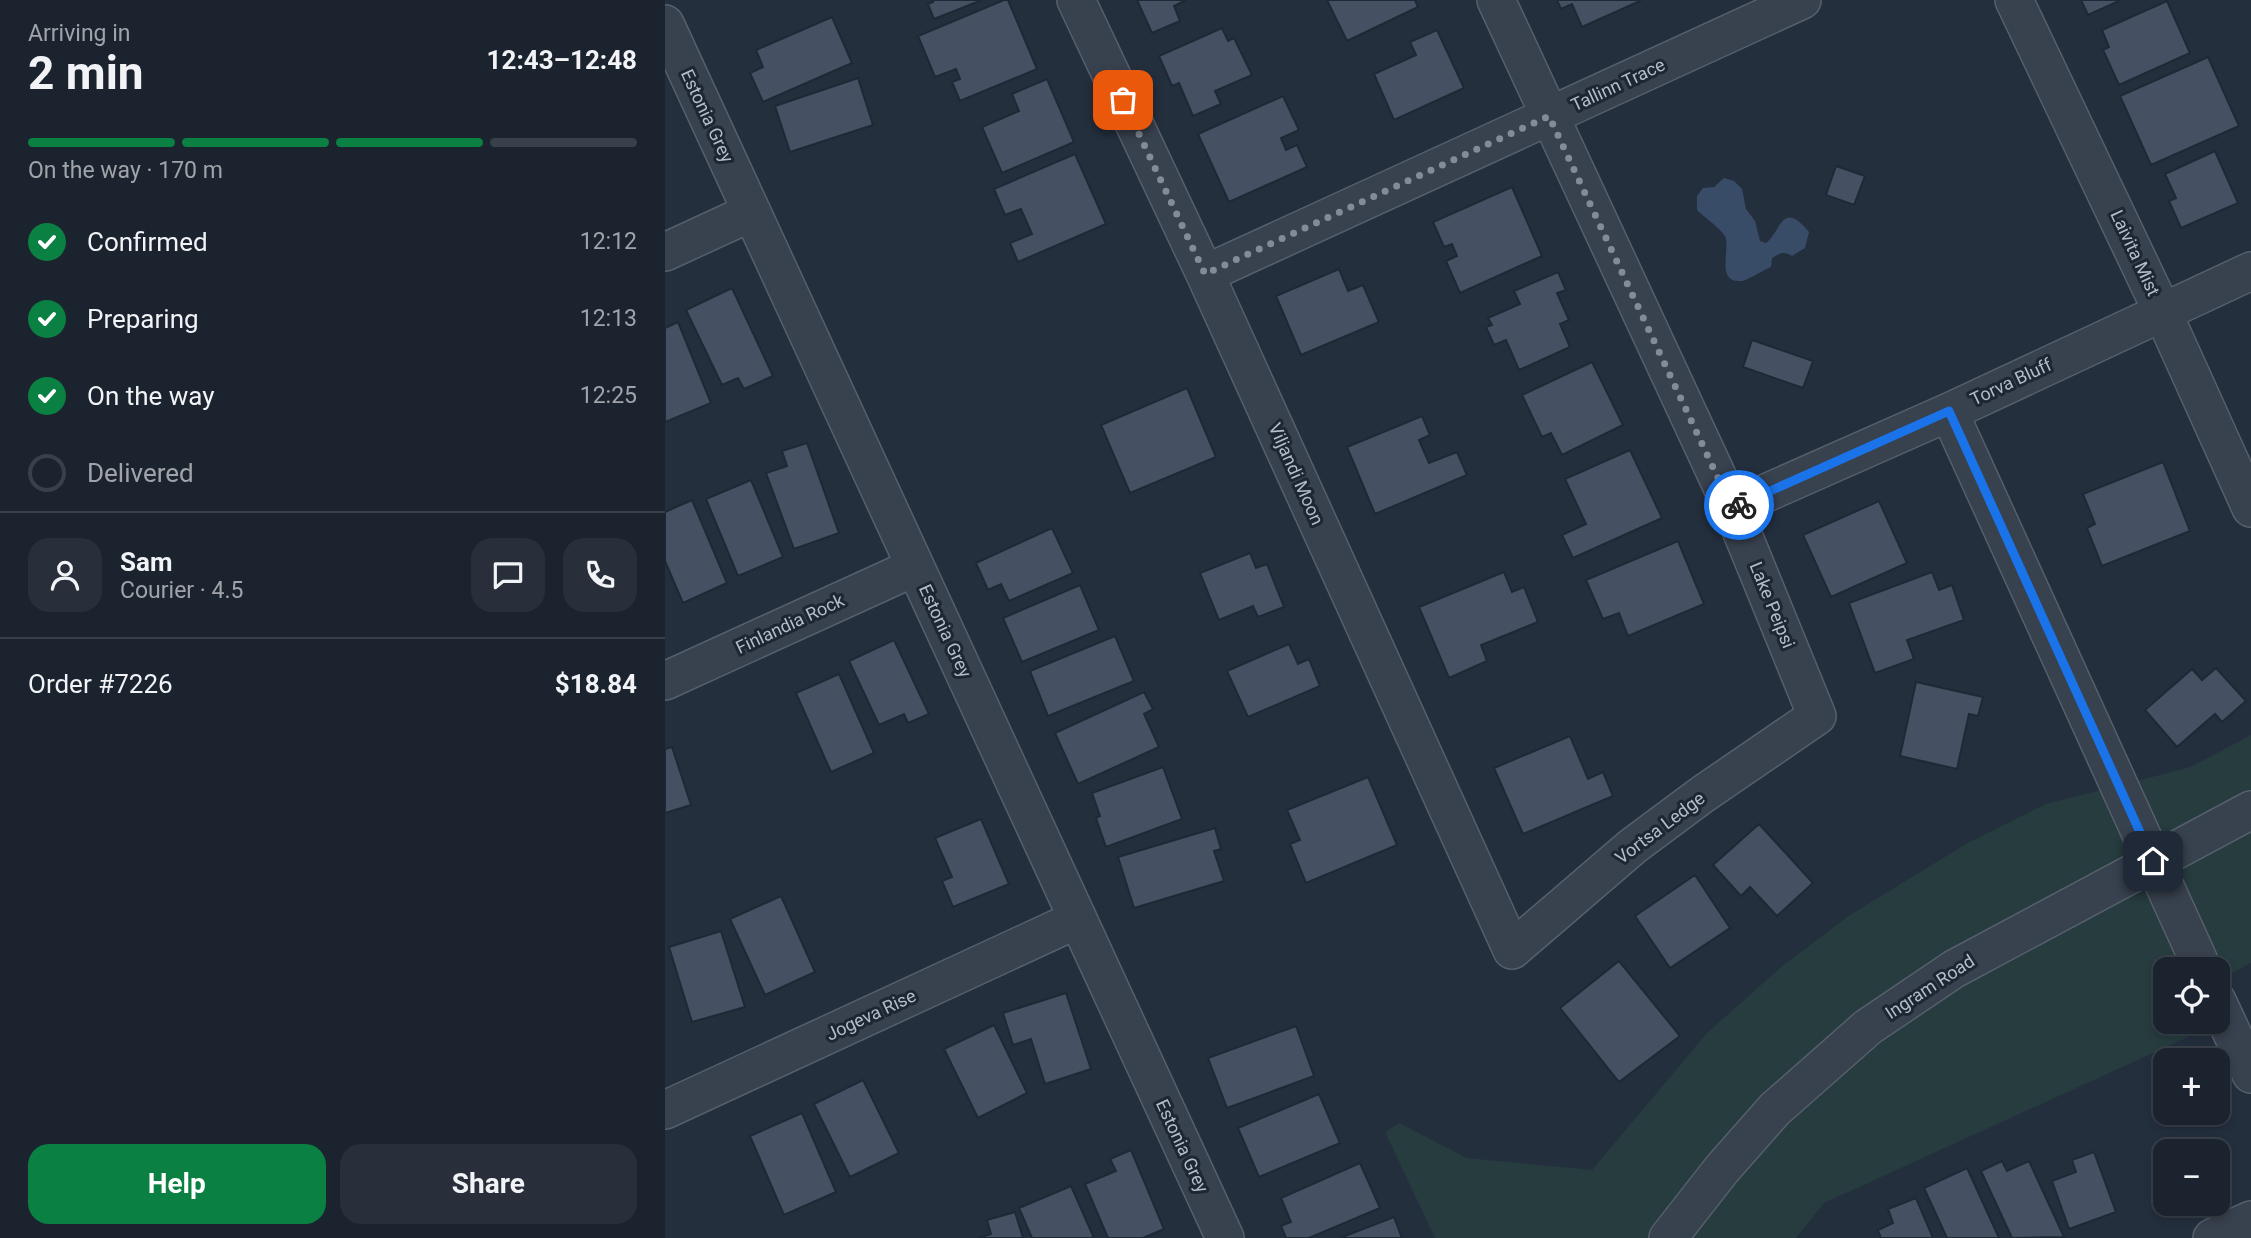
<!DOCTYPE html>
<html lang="en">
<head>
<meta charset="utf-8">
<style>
  :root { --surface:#1b232e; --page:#282f3a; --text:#f1f3f6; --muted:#a0a4aa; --line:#39404a; --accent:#0b8043 }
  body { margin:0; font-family:Roboto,sans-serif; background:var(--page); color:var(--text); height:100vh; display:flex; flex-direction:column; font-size:26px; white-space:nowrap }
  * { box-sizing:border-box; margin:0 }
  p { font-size:23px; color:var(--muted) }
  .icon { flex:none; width:38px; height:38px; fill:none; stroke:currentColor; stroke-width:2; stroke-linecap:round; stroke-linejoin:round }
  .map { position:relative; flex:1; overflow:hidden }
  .side { display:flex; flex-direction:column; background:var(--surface); width:665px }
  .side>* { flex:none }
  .buttons { position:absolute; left:1488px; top:957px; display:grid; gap:14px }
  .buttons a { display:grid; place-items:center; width:77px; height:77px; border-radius:14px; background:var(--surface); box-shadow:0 4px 10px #0003,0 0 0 2px var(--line); font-size:35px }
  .pin { position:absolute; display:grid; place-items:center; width:60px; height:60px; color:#fff; margin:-30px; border-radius:14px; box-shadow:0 4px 10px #0006 }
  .courier { position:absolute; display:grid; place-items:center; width:70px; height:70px; margin:-35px; border:5px solid #1a73e8; border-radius:50%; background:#fff; color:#222; box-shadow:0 2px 9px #0007 }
  .headline em { font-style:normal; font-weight:700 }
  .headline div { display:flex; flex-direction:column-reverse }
  .headline { display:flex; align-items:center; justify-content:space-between; height:119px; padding:0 28px }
  h1 { font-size:46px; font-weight:700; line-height:52px }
  .bar { display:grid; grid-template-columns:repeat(4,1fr); gap:10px 7px; align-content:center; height:84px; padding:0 28px }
  .bar i { height:9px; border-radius:5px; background:var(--line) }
  .bar .current { background:var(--accent) }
  .bar p { grid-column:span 4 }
  .line { display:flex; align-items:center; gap:18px; padding:0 28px; border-top:2px solid var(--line) }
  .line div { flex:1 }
  .round { display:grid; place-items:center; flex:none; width:74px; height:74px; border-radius:21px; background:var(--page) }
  ol { padding:0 28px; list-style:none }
  li { display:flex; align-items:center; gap:21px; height:77px }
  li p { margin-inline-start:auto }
  li .icon { padding:7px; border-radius:50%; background:var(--accent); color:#fff; stroke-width:4 }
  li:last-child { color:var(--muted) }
  li i { width:38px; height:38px; border:4px solid var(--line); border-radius:50% }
  .action { display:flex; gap:14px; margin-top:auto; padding:14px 28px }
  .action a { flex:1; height:80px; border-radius:21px; background:var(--accent); color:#fff; font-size:28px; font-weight:700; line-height:80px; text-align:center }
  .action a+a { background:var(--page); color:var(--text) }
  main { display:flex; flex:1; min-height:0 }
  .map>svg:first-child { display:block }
  .green { fill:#263c3f }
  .water { fill:#394c67 }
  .building { fill:#455162; stroke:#1f2835; stroke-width:2 }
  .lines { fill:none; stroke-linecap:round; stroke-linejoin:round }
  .minor-casing { stroke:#565f6c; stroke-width:40 }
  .minor { stroke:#38414e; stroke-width:37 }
  .done { stroke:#828b98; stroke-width:7; stroke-dasharray:0 12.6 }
  .route { stroke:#1a73e8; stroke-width:9 }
  .labels { text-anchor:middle; stroke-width:6; stroke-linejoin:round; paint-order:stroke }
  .street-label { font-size:18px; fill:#b4bcc9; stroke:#1d2633 }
</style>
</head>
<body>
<main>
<section class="side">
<div class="headline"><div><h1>2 min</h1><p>Arriving in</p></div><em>12:43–12:48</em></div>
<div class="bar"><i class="current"></i><i class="current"></i><i class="current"></i><i></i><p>On the way · 170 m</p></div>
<ol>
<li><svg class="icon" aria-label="check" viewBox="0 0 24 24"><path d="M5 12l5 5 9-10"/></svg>Confirmed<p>12:12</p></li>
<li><svg class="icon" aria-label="check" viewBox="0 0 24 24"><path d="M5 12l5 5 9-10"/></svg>Preparing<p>12:13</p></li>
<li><svg class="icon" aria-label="check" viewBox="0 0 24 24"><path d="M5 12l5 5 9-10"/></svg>On the way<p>12:25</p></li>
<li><i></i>Delivered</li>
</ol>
<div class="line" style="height:126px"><a class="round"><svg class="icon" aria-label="person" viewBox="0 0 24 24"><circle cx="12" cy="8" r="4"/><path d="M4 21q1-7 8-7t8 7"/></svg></a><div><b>Sam</b><p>Courier · 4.5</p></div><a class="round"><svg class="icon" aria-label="chat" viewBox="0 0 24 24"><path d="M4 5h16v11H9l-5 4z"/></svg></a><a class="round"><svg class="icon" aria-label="phone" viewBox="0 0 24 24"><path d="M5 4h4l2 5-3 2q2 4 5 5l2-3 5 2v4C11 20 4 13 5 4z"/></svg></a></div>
<div class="line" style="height:91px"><div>Order #7226</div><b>$18.84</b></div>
<div class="action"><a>Help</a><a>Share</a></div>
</section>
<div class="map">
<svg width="1586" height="1238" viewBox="0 0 1586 1238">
  <rect width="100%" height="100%" fill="#242f3e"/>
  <!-- green -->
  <path class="green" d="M1586,735V963L1552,981V970H1500V1022H1517L1523,1037L1159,1203L1131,1238H770L720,1132L734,1123L802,1158L927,1170L1042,1033L1116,967L1185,915L1301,844L1381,804L1526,767Z"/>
  <!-- water -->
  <path class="water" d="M1059,178L1069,181L1077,189L1081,209L1090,221L1095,241L1101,243C1116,233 1116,198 1144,232L1140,248L1127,256C1119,251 1115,253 1107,258L1106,267C1098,270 1082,281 1076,281C1050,283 1066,249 1060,236C1054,227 1039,217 1032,210V196L1038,188L1049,187Z"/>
  <!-- building -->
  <path class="building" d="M267,0H317L269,19L263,4L268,2Z
    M339,0H343L372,69L295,101L287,82L295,79L291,69L270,77L253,36Z
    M472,0H521L509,6L515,21L487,33Z
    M662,0H750L753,7L682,41Z
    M892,0H975V1L917,27L907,4L896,9Z
    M1416,0H1456L1423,15Z
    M1502,1L1525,53L1454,85L1438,50L1444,47L1437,30Z
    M167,17L187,63L98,102L85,73L98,67L91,50Z
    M557,28L563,41L569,38L587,75L550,91L556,104L528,116L514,83L507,86L494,56Z
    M772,30L799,88L729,120L709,74L751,55L745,42Z
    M1543,57L1574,126L1486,165L1455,96Z
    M193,78L208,125L125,152L110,106Z
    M382,79L409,142L337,173L317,127L354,111L347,94Z
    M618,96L634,130L616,138L621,150L632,145L642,167L564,202L533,134Z
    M1550,151L1573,203L1516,228L1504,201L1511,198L1500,174Z
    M410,154L441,224L353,262L345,243L367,234L356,209L340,215L329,189Z
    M1171,166L1200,176L1189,205L1161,195Z
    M847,187L877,256L795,293L781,261L792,256L787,244L779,247L768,222Z
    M674,269L683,291L698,285L714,322L636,355L611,296Z
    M893,272L901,290L892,293L904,320L895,324L905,347L854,370L841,340L829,345L821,327L827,325L823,318L855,304L849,291Z
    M67,288L108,376L79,389L73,378L57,385L21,310Z
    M13,322L46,403L0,422V328Z
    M1087,340L1148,361L1138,388L1078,367Z
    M927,362L958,425L897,455L886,433L877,437L857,395Z
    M522,388L551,457L465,493L436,425Z
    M757,416L765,435L754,440L764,463L792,452L802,475L710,514L682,447Z
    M142,443L174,533L129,549L101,473L122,466L117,451Z
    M965,450L997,518L908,558L897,535L921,524L900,479Z
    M1498,462L1525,531L1437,566L1422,528L1430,524L1418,494Z
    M86,480L118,557L73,576L41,499Z
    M27,500L62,583L18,603L0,561V512Z
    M1214,501L1242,563L1166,597L1138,535Z
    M387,528L408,573L344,601L336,584L323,590L311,563Z
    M1013,541L1039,604L963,636L954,613L938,619L921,580Z
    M585,553L591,568L602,564L619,607L593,617L588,606L554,620L535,573Z
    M839,572L847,592L859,587L873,622L816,645L822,661L784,678L754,607Z
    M1267,572L1274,590L1287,585L1299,620L1242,640L1249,659L1210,673L1184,603Z
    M415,585L434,630L357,662L338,618Z
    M450,636L469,681L383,716L365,671Z
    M229,640L264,714L243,723L239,714L214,725L184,661Z
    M624,644L633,664L644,659L655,686L583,717L562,671Z
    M1551,668L1581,701L1557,722L1550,714L1512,747L1480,710L1527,669L1537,680Z
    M174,674L209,753L166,772L131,693Z
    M1251,682L1318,697L1313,716L1304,714L1292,769L1235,756Z
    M479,692L488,709L479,714L494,747L413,784L390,733Z
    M905,736L923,779L938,772L948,796L858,834L829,768Z
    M7,747L26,805L0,813V749Z
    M498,767L517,819L441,847L431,818L435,816L427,793Z
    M703,777L732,845L641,883L625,844L635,840L622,810Z
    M316,819L344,884L288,907L277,881L287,877L270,838Z
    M1094,824L1148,883L1112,916L1085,887L1076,896L1048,865Z
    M550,828L556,849L549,851L559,881L469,908L453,857Z
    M1030,875L1065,928L1005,968L970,916Z
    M116,896L150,972L100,995L65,919Z
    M56,931L80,1007L27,1022L4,947Z
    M954,961L1015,1036L954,1082L895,1008Z
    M401,993L426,1069L380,1084L366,1039L348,1045L338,1013Z
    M329,1025L362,1093L313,1118L279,1049Z
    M631,1026L649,1076L562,1108L543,1058Z
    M198,1080L234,1153L185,1177L149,1104Z
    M654,1094L675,1143L594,1177L573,1128Z
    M137,1113L171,1192L119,1215L85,1136Z
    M466,1150L499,1229L478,1238H443L420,1184L451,1171L445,1159Z
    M1429,1152L1451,1212L1404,1229L1387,1181L1411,1172L1407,1160Z
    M1337,1161L1342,1171L1364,1161L1399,1237L1347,1238L1316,1171Z
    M695,1163L715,1208L644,1238H621L616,1226L626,1222L616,1198Z
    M1302,1168L1334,1238H1282L1259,1188Z
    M406,1186L429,1238H367L354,1208Z
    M1251,1198L1268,1238H1216L1213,1230L1228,1223L1223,1209Z
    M350,1212L358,1238H313L326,1234L322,1220Z
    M729,1217L737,1238H675Z"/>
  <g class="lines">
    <!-- minor casing -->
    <g class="minor-casing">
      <path id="minor" d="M411,0L540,274L847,950L968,846L1038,794L1152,716L1067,508L831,0
        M1349,0L1497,311L1586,508
        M0,24L560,1238
        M0,252L87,212
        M540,274L1137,0
        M1284,412L1538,970
        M1067,508L1284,412L1586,271
        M0,681L250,567
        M1552,1001L1586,1074
        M0,1110L413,919
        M1003,1238L1057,1169L1110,1109L1203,1027L1289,969L1586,810
        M1547,1238L1586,1220"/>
    </g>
    <!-- minor -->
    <use href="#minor" class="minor"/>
  </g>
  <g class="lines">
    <!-- done -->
    <path class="done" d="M458,100L540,274L884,116L1067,508L1074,505"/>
    <!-- route -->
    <path class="route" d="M1074,505L1284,411L1488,861"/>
  </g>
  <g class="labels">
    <!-- street labels -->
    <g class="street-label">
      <text transform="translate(953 85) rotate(-25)" y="6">Tallinn Trace</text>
      <text transform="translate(42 116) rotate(65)" y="6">Estonia Grey</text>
      <text transform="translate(1470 253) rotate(65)" y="6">Laivita Mist</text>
      <text transform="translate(1346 382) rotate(-25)" y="6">Torva Bluff</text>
      <text transform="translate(631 474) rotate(66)" y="6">Viljandi Moon</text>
      <text transform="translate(1107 605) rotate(68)" y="6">Lake Peipsi</text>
      <text transform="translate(125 624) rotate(-25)" y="6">Finlandia Rock</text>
      <text transform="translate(280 631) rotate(65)" y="6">Estonia Grey</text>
      <text transform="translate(995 828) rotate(-37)" y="6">Vortsa Ledge</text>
      <text transform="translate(1265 987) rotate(-33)" y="6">Ingram Road</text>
      <text transform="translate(206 1015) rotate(-25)" y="6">Jogeva Rise</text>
      <text transform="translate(517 1146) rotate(65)" y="6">Estonia Grey</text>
    </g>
  </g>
</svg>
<div class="buttons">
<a><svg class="icon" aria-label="locate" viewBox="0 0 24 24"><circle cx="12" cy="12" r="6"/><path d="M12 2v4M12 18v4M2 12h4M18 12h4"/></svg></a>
<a>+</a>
<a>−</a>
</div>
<div class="pin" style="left:458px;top:100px;background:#ea580c"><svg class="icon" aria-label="bag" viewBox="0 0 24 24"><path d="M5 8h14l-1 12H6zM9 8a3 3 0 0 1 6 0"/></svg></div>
<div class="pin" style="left:1488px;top:861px;background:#1f2937"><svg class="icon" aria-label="home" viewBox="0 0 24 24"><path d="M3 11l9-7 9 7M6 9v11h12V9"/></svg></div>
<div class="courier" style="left:1074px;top:505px"><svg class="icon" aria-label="bike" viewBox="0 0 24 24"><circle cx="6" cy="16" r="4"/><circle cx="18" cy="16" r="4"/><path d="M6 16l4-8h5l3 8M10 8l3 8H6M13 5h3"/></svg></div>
</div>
</main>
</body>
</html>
